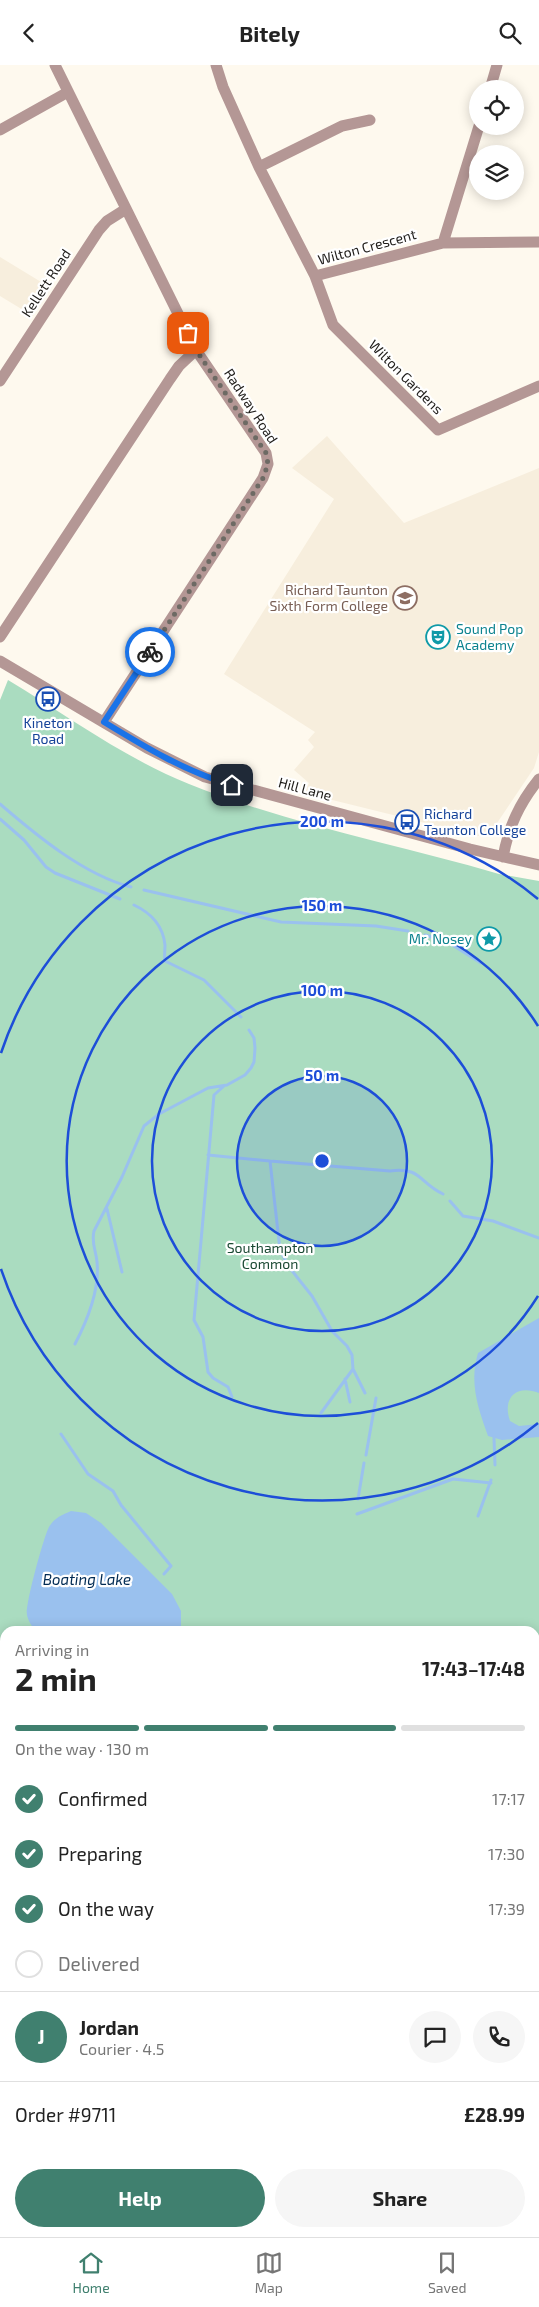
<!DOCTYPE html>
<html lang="en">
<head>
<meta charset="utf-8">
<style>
  :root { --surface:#fff; --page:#f6f6f6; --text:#222; --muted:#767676; --line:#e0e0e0; --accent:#40806f }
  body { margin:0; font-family:"Exo 2",sans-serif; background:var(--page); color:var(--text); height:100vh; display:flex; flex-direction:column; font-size:19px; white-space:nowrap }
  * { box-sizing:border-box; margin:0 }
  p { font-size:16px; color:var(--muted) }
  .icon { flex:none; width:28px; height:28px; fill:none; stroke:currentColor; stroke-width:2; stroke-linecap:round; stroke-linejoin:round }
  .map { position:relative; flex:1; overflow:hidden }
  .sheet { position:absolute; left:0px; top:1561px; width:540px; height:611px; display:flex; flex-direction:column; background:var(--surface); border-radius:15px 15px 0 0; box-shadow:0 2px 12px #0003 }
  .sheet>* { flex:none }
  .buttons { position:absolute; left:469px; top:15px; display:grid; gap:10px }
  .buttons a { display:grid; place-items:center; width:55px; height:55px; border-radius:50%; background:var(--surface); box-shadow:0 2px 12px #0003; font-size:25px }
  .pin { position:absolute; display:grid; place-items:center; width:42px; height:42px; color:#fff; margin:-21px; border-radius:10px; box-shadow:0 2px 8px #0006 }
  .courier { position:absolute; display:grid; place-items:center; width:50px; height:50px; margin:-25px; border:4px solid #1a73e8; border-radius:50%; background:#fff; color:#222; box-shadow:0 1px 6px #0007 }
  .head em { font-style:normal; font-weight:700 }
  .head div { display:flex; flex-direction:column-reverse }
  .head { display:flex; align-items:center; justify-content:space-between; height:85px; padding:0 15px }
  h1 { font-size:32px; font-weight:700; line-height:38px }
  .bar { display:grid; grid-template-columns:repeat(4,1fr); gap:8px 5px; align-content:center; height:60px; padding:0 15px }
  .bar i { height:6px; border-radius:4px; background:var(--line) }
  .bar .current { background:var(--accent) }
  .bar p { grid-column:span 4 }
  .line { display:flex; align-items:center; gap:12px; padding:0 15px; border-top:1px solid var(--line) }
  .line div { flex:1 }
  .round { display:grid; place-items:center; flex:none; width:52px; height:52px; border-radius:26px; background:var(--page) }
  ol { padding:0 15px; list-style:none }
  li { display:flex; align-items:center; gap:15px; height:55px }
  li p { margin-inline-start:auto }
  li .icon { padding:5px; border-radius:50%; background:var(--accent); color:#fff; stroke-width:4 }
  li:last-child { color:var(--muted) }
  li i { width:28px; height:28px; border:2px solid var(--line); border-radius:50% }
  .action { display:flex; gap:10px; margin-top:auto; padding:10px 15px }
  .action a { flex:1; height:58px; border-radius:30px; background:var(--accent); color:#fff; font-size:20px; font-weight:700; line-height:58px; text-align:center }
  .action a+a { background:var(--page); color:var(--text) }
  header { display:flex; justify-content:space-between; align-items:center; height:65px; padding:0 15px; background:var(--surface); font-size:22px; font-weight:700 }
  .tab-bar { display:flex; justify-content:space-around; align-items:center; height:70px; border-top:1px solid var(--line); background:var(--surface); font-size:14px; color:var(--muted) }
  .tab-bar a { display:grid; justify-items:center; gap:2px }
  .tab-bar .current { color:var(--accent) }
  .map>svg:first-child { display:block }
  .built { fill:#f7eedd }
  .green { fill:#aadcc0 }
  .water { fill:#9ac1ee }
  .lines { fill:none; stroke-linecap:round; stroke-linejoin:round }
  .stream { stroke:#9ac1ee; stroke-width:3 }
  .minor { stroke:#b49795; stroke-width:11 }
  .major { stroke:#764745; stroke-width:12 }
  .done { stroke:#6d6a64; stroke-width:5; stroke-dasharray:0 9 }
  .route { stroke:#1a73e8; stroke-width:6 }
  .ring { fill:none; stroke:#1d4ed8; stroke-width:2.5 }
  .labels { text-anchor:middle; stroke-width:4.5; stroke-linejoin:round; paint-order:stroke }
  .street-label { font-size:14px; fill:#1f1d1a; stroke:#fff }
  .education-label { font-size:14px; fill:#785e54; stroke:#fff; text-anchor:end }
  .culture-label { font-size:14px; fill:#0d838f; stroke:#fff; text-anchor:start }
  .transit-label { font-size:14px; fill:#164399; stroke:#fff }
  .park-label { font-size:14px; fill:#1a4933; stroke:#fff }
  .water-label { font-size:15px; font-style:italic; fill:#012b54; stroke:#fff }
  .centre { fill:#1d4ed8; stroke:#fff; stroke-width:2.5 }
  .ring-label { font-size:15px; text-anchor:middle; font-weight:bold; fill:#1d4ed8; stroke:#fff; stroke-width:4.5; stroke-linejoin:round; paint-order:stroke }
</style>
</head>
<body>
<header><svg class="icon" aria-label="back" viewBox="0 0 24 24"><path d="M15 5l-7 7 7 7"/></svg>Bitely<svg class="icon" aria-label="search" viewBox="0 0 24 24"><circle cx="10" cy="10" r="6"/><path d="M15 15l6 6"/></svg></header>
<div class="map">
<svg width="539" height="2172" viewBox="0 0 539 2172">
  <rect width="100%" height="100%" fill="#fef9ee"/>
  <!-- built -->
  <path class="built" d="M0,192L51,223L33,251L0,231Z
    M327,371L404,458L539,403V687L534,703L489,770L478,771L304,728L309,718L294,705L314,682L308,675L315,667L224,609L334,434L292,403Z
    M0,2144L5,2150V2168H20L23,2172H0Z"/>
  <!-- green -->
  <path class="green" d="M8,615C66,650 126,694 189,719C288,759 396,779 499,809L539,816V2172H48L45,2168H535V1566H5V2112L0,2104V635Z"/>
  <!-- water -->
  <path class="water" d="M539,1253V1328C516,1319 502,1333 510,1356L519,1361L539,1359V1372L502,1375L488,1371C478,1343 469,1318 478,1288Z
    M71,1446L86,1448L101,1458L172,1529L181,1546V1566H37C32,1563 28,1555 27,1550C25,1540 44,1471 49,1462C54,1453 62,1450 71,1446Z"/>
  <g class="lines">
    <!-- stream -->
    <path class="stream" d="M0,739C36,770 84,810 131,822
      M0,754L24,775L46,802L55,808L120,834
      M144,825L281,857L376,861L408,866
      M134,840C151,848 163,860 165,880C165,885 164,890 165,896L204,915L241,952
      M425,870L446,876L481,898
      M224,1021L214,1030L194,1255L203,1272L208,1307L213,1313L228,1322L232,1332
      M208,1090L270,1096L280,1185L289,1202L312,1231L332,1266L347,1281L352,1290L353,1304L321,1348
      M270,1096L390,1106C422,1102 418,1117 443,1129
      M450,1136L463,1151L493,1156L539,1173
      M107,1144L122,1207
      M75,1279C88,1254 100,1225 97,1197C96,1185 91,1178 94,1166L122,1112L144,1061L159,1049L208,1023L227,1020L245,1010L251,1003L254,997L255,983L254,973L249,965
      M353,1304L365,1328
      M345,1314L350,1337
      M61,1369L88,1409L113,1426L121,1440L171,1501L164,1509
      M494,1373L495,1400
      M366,1390L376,1333
      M358,1434L364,1398
      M357,1449L453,1414L491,1418
      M478,1451L491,1415
      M179,2168L183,2172
      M420,2172L424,2168"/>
    <!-- minor -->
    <path class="minor" d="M55,0L196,285L266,388L268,399L263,413L104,657
      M216,0L223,22L259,102L315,211L333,260L438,365L539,321
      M490,24L497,0
      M0,65L68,27
      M259,102L342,61L370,55
      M443,178L479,61
      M315,211L443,178L539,177
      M0,316L99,165L107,156L126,144
      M0,572L170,314L179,301L196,285
      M0,596L147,683L205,712L470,784L539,800
      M503,792C509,761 519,739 539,714
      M0,1989L5,1979
      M0,2127L5,2134
      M29,2168L33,2172"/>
    <!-- major -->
    <path class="major" d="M0,1905L5,1907
      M503,2168L511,2172"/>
  </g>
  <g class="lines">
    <!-- done -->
    <path class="done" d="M150,587L263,413L268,399L266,388L196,285L188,268"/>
    <!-- route -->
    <path class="route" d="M150,587L104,657C145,682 186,707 232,720"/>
  </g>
  <!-- distance rings -->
  <circle cx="322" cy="1096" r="85" fill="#1d4ed8" fill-opacity=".12"/>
  <g class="ring">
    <circle cx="322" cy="1096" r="85"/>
    <circle cx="322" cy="1096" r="170"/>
    <path d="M538 1231A255 255 0 1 1 538 961"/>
    <path d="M538 1358A339 339 0 0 1 1 1204M1 988A339 339 0 0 1 538 834"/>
  </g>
  <!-- icons -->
  <defs>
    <g id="university-ring" transform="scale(1.25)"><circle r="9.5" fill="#fff" stroke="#8d6e63" stroke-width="1.5"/><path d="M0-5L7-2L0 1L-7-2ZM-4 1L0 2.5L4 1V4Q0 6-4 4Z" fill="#8d6e63"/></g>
    <g id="theatre-ring" transform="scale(1.25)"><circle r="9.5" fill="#fff" stroke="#0f9aa8" stroke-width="1.5"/><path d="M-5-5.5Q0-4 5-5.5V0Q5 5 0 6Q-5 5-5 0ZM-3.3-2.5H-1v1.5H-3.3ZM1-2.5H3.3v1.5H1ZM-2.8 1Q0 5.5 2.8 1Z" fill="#0f9aa8"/></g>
    <g id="bus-ring" transform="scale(1.25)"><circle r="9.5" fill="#fff" stroke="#1a4fb4" stroke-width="1.5"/><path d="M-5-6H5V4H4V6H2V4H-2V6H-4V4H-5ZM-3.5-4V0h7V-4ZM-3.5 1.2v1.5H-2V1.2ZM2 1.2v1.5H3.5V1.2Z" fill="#1a4fb4"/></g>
    <g id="sight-ring" transform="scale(1.25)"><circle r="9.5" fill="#fff" stroke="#0f9aa8" stroke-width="1.5"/><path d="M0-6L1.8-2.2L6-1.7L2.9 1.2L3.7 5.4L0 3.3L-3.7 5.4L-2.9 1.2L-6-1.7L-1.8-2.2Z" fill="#0f9aa8"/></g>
  </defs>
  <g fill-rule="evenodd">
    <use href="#university-ring" x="405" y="533"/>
    <use href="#theatre-ring" x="438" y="572"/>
    <use href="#bus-ring" x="48" y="634"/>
    <use href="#bus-ring" x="407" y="757"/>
    <use href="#sight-ring" x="489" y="874"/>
  </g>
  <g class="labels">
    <!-- street labels -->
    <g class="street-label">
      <text transform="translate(367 182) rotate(-15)" y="5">Wilton Crescent</text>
      <text transform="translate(46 218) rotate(-57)" y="5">Kellett Road</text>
      <text transform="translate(406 312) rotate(45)" y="5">Wilton Gardens</text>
      <text transform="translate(251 341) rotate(57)" y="5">Radway Road</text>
      <text transform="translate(305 724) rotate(15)" y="5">Hill Lane</text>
    </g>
    <!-- education labels -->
    <g class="education-label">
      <text x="388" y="530">Richard Taunton<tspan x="388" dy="16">Sixth Form College</tspan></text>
    </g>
    <!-- culture labels -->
    <g class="culture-label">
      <text x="456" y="569">Sound Pop<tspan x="456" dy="16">Academy</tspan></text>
      <text x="472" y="879" text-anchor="end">Mr. Nosey</text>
    </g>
    <!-- transit labels -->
    <g class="transit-label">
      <text x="48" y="663">Kineton<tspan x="48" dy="16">Road</tspan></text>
      <text x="424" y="754" text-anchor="start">Richard<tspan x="424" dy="16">Taunton College</tspan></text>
    </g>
    <!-- park labels -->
    <g class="park-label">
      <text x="270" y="1188">Southampton<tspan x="270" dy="16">Common</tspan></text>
    </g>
    <!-- water labels -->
    <g class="water-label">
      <text x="87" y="1520">Boating Lake</text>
    </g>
  </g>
  <circle cx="322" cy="1096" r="8" class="centre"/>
  <g class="ring-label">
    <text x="322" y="762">200 m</text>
    <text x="322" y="846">150 m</text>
    <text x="322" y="931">100 m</text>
    <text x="322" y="1016">50 m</text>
  </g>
</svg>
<div class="buttons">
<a><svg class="icon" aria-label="locate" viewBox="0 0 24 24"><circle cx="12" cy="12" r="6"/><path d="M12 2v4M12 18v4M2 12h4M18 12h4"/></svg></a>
<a><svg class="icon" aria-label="layers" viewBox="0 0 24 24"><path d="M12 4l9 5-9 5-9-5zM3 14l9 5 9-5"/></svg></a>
</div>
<div class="pin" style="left:188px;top:268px;background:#ea580c"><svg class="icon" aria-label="bag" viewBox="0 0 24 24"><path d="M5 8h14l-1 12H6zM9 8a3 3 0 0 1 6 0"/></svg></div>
<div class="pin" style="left:232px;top:720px;background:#1f2937"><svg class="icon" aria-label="home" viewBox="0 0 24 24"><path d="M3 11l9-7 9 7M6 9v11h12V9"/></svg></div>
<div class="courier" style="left:150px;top:587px"><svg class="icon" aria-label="bike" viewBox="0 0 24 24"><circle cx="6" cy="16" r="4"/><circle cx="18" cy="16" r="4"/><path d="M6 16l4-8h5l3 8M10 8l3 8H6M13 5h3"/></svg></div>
<section class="sheet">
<div class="head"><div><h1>2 min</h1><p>Arriving in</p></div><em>17:43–17:48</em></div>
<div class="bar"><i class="current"></i><i class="current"></i><i class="current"></i><i></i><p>On the way · 130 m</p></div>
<ol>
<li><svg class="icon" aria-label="check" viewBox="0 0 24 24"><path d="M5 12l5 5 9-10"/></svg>Confirmed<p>17:17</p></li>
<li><svg class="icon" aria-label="check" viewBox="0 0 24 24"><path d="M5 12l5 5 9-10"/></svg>Preparing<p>17:30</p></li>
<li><svg class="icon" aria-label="check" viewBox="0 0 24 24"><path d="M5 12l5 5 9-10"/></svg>On the way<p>17:39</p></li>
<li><i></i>Delivered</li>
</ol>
<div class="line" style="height:90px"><b class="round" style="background:var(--accent);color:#fff">J</b><div><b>Jordan</b><p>Courier · 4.5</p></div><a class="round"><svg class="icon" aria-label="chat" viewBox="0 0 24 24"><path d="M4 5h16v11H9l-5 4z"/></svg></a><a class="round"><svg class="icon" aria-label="phone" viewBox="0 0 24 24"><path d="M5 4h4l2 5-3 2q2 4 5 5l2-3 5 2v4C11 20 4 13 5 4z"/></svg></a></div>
<div class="line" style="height:65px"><div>Order #9711</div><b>£28.99</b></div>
<div class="action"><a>Help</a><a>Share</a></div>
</section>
</div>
<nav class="tab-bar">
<a class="current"><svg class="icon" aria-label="home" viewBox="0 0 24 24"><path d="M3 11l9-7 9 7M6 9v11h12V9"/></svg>Home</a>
<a><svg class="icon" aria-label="map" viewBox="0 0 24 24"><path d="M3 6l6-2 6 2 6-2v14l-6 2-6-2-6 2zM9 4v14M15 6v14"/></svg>Map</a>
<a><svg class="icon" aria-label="saved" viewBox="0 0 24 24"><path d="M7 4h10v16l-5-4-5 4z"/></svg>Saved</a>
</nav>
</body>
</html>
